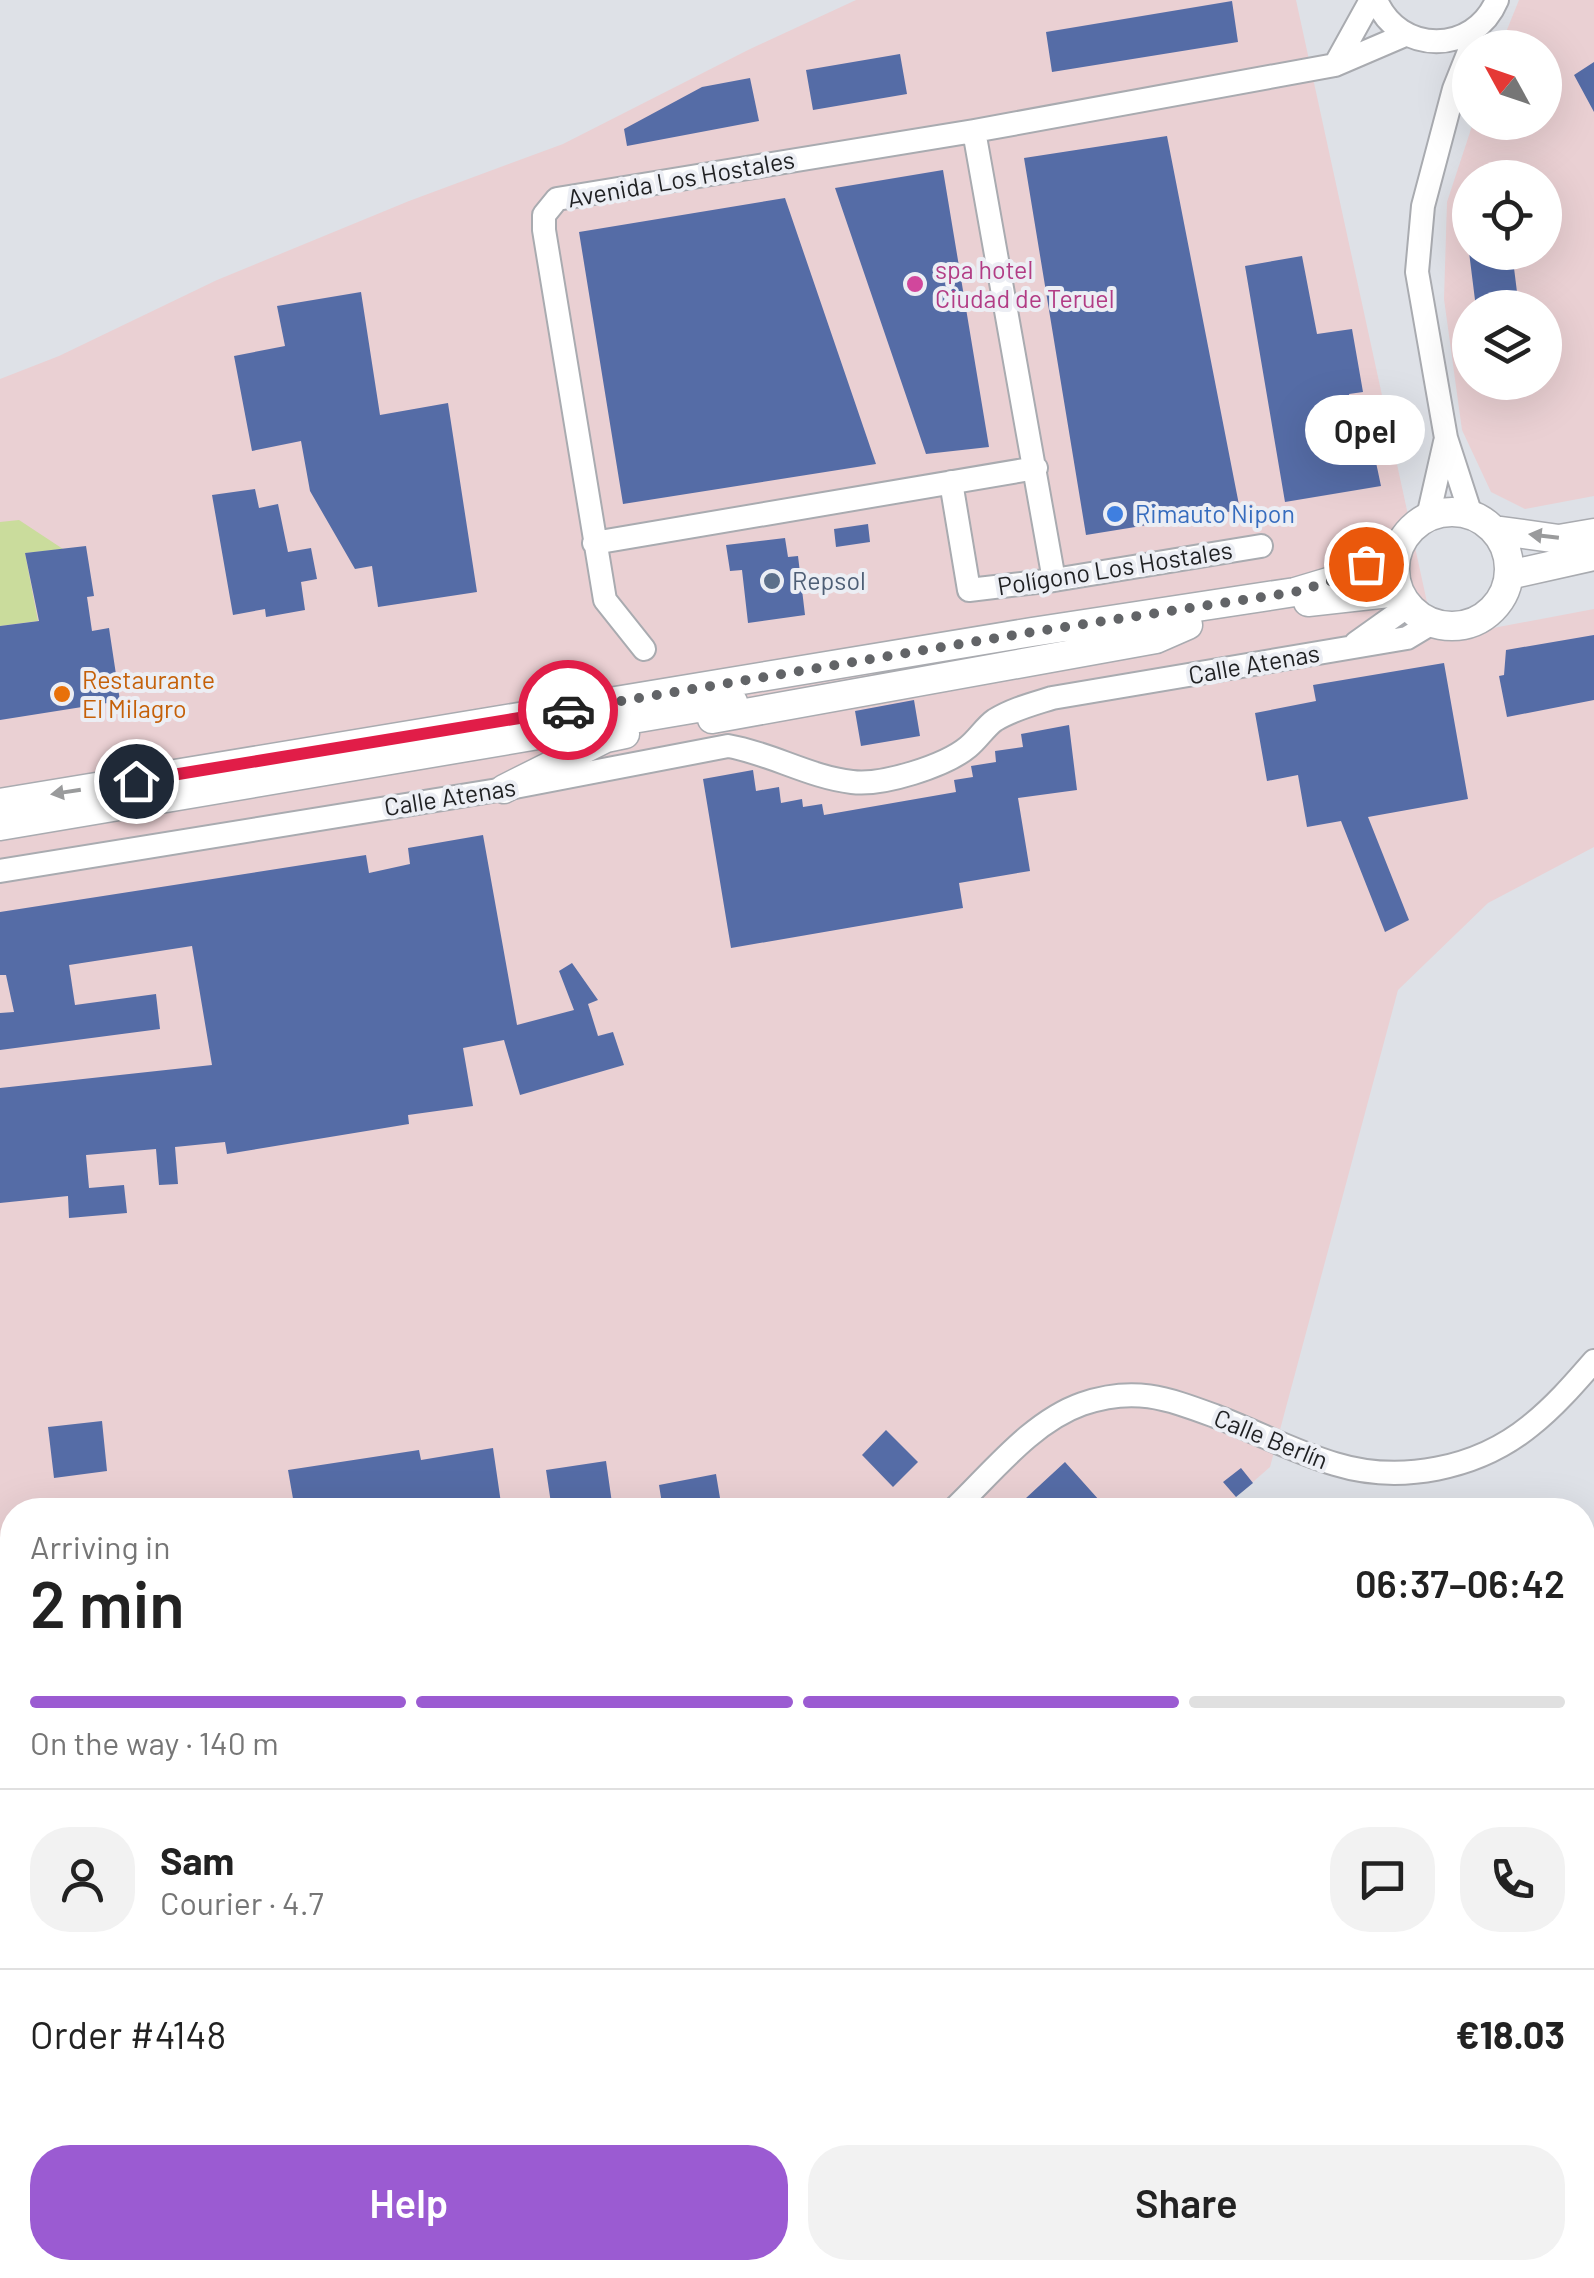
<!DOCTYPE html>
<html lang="en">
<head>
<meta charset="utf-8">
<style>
  :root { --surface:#fff; --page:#f2f2f2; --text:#222; --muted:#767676; --line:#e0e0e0; --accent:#9b5bd2 }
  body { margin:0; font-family:Barlow,sans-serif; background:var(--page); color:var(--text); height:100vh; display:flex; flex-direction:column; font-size:38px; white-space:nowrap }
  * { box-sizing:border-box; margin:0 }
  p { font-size:32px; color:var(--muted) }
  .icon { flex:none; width:55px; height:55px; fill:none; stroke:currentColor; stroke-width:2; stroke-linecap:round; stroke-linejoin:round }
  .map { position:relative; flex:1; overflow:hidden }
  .details { position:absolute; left:0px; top:1498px; width:1595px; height:782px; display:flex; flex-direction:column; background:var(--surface); border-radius:40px 40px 0 0; box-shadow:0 10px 40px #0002 }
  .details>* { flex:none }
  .needle { width:65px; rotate:310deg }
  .controls { position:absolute; left:1452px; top:30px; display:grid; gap:20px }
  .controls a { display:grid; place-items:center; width:110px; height:110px; border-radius:50%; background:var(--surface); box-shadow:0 10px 40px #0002; font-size:50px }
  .pin { position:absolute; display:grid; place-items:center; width:85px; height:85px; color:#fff; margin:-42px; border:5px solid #fff; border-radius:50%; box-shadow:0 2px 10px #0007 }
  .courier { position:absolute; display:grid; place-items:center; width:100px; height:100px; margin:-50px; border:8px solid #e11d48; border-radius:50%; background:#fff; color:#222; box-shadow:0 2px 12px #0007 }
  .bubble { position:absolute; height:70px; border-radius:35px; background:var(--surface); box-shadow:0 10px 40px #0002; font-size:32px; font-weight:600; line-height:70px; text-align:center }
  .summary em { font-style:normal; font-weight:600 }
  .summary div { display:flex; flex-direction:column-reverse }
  .summary { display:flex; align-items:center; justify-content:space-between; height:170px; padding:0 30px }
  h1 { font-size:65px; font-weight:600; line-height:75px }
  .bar { display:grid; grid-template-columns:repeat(4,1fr); gap:15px 10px; align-content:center; height:120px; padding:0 30px }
  .bar i { height:12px; border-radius:8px; background:var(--line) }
  .bar .current { background:var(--accent) }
  .bar p { grid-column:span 4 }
  .line { display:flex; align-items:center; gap:25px; padding:0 30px; border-top:2px solid var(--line) }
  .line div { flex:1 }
  .round { display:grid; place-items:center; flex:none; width:105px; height:105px; border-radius:40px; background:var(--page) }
  .cta { display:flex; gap:20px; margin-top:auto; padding:20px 30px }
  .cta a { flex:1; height:115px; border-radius:40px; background:var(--accent); color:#fff; font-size:40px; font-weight:600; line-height:115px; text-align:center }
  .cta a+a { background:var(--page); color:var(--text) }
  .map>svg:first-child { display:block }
  .industrial { fill:#ead0d3; fill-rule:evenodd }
  .green { fill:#cadc9c }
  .building { fill:#556ca6 }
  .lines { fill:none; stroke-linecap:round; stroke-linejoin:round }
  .minor-casing { stroke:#a9abb0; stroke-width:26 }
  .major-casing { stroke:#a9abb0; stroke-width:31 }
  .minor { stroke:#fff; stroke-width:22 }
  .major { stroke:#fff; stroke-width:28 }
  .oneway { fill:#9a9b9c }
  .done { stroke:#626467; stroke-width:10; stroke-dasharray:0 18 }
  .route { stroke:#e11d48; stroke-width:12 }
  .hotel-dot { fill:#d1479c; stroke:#eceef4; stroke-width:4 }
  .shop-dot { fill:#3f7fe0; stroke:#eceef4; stroke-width:4 }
  .service-dot { fill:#5c6f8a; stroke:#eceef4; stroke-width:4 }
  .food-dot { fill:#e8710a; stroke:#eceef4; stroke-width:4 }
  .labels { text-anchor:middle; stroke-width:8; stroke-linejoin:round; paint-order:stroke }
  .street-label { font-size:25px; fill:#1f2022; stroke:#eceef4 }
  .hotel-label { font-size:25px; fill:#b23c85; stroke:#eceef4; text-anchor:start }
  .shop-label { font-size:25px; fill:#366cbe; stroke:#eceef4; text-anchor:start }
  .service-label { font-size:25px; fill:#4e5e75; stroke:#eceef4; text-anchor:start }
  .food-label { font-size:25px; fill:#c56008; stroke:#eceef4; text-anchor:start }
</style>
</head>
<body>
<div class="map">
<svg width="1594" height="2278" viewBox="0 0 1594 2278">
  <rect width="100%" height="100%" fill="#dee1e7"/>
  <!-- industrial -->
  <path class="industrial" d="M856,0H1296L1435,639L1594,609V847L1488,903L1398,990L1270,1467L1221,1510H12V2201L0,2203V379L59,356L217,280L409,201L563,144L748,50Z
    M1519,0H1594V496L1525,509L1491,492L1462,430L1444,299L1447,202L1473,123L1545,122V48L1500,47ZM1470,178H1545V252H1470ZM1470,308H1545V382H1470Z"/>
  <!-- green -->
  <path class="green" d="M19,520L63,549L25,553L38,621L0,626V522Z"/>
  <!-- building -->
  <path class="building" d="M1232,1L1238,42L1052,72L1046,32Z
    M900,54L907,94L813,110L806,70Z
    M1594,62V112L1574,75Z
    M750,78L759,121L627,146L624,129L702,87Z
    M1167,136L1240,510L1086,535L1024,158Z
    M943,170L989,447L926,454L835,188Z
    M785,198L876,464L623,504L579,232Z
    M1469,252H1512L1519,308H1476Z
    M1302,256L1317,334L1352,329L1363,392L1349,394L1358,454L1374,453L1381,486L1285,502L1245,266Z
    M361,292L380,415L448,403L477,592L378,607L372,566L355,569L310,491L301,441L252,451L234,356L285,346L277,306Z
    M255,489L259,508L278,504L288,552L311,548L317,579L301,582L305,610L266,617L265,609L233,615L212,495Z
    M868,524L870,542L836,547L834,529Z
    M785,538L788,557L798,556L805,615L748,623L742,570L730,571L726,545Z
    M86,546L94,596L87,597L92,631L109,628L120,701L0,720V626L39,621L25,553Z
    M1594,635V700L1507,717L1499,676L1504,675L1506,650Z
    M1444,663L1468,799L1368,817L1409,920L1385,932L1341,821L1307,827L1298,775L1267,781L1255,713L1316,701L1313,685Z
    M914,700L920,736L861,746L855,711Z
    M1069,725L1077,790L1018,798L1030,871L959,883L963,908L731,948L703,779L753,770L756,791L779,787L781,803L802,799L803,807L822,804L824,815L956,792L954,780L973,777L971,766L996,762L995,751L1023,747L1021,734Z
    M483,835L517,1025L574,1010L559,971L572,963L598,1000L588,1004L598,1036L613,1032L624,1065L520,1095L504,1040L463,1048L473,1106L408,1115L409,1124L227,1154L225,1142L175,1147L178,1184L159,1185L156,1149L86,1155L89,1188L124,1185L127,1213L69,1218L68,1196L0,1203V1088L212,1065L192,946L69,965L75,1005L156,994L160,1029L0,1050V1013L14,1012L6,975H0V912L366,855L369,873L410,864L408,848Z
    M102,1421L107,1471L54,1478L48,1427Z
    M886,1430L918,1462L893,1487L862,1455Z
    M493,1448L502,1510H295L288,1470L419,1450L421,1460Z
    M606,1461L613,1510H552L546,1470Z
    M1065,1462L1108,1510H1013Z
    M1241,1468L1253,1483L1236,1497L1223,1482Z
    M716,1474L722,1510H663L659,1485Z"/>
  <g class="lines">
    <!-- minor casing -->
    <g class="minor-casing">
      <path id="minor" d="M1376,0C1399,55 1474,55 1497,0
        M1470,49L1454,89L1423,206L1417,272L1446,438L1471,515
        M1335,65L1371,0
        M974,131L1054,580
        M951,482L969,590L1054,580L1261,546
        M1428,517L1445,442
        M594,543L1036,468
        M1356,643L1408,606
        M644,649L605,600L544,230V215L557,199L974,131L1335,65L1405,35
        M0,871L504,789L728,746C770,753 809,777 852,782C882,786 945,766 968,747C978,739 985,727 995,720C1013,709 1033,704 1052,698L1407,638L1432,623
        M953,1510C991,1474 1031,1422 1082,1404C1134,1386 1166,1398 1215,1416C1255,1431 1294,1452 1335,1464C1400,1484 1477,1469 1530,1426C1554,1407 1574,1384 1594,1361
        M9,1773L12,1793"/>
    </g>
    <!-- major casing -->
    <g class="major-casing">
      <path id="major" d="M1395 569a57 57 0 1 1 114 0a57 57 0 1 1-114 0Z
        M1494,530L1559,539L1594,533
        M1509,575L1594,556
        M1308,602L1398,592
        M712,719L1156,639L1188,625
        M504,789L606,738L625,734
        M0,803L1032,632L1295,592L1335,580L1398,549
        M0,826L733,702
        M1582,1879L1594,1868
        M1114,2278L1128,2268"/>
    </g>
    <!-- minor -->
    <use href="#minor" class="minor"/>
    <!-- major -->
    <use href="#major" class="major"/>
  </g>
  <!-- one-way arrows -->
  <defs><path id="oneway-solid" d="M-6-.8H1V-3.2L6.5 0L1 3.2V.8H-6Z" transform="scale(2.5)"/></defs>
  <g class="oneway">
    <use href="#oneway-solid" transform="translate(1544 536) rotate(-173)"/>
    <use href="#oneway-solid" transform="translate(66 792) rotate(171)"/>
  </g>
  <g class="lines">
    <!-- done -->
    <path class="done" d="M568,710L1032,632L1295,592L1335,580L1366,564"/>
    <!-- route -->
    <path class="route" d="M136,781L568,710"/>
  </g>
  <!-- markers -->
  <circle class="hotel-dot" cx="915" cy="284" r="10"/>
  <circle class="shop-dot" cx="1115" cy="514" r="10"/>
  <circle class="service-dot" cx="772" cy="581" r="10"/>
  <circle class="food-dot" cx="62" cy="694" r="10"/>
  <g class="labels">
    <!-- street labels -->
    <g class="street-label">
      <text transform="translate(681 179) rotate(-10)" y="9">Avenida Los Hostales</text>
      <text transform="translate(1115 568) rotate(-9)" y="9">Polígono Los Hostales</text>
      <text transform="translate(1254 664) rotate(-10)" y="9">Calle Atenas</text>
      <text transform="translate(450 797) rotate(-9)" y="9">Calle Atenas</text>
      <text transform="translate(1271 1439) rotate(22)" y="9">Calle Berlín</text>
    </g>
    <!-- hotel labels -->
    <g class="hotel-label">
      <text x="935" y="279">spa hotel<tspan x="935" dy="29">Ciudad de Teruel</tspan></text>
    </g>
    <!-- shop labels -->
    <g class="shop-label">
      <text x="1135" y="523">Rimauto Nipon</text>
    </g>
    <!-- service labels -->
    <g class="service-label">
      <text x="792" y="590">Repsol</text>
    </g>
    <!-- food labels -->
    <g class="food-label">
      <text x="82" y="689">Restaurante<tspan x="82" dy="29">El Milagro</tspan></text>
    </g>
  </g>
</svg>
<div class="controls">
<a><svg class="needle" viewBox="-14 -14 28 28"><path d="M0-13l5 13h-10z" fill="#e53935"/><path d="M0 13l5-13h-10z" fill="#767676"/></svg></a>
<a><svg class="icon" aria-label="locate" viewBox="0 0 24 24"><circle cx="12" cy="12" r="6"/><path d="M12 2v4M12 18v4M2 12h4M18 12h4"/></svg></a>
<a><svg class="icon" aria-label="layers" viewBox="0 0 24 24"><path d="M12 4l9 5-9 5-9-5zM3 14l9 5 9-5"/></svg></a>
</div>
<div class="pin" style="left:1366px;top:564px;background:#ea580c"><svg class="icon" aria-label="bag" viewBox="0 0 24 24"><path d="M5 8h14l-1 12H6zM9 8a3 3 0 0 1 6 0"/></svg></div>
<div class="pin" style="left:136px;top:781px;background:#1f2937"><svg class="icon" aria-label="home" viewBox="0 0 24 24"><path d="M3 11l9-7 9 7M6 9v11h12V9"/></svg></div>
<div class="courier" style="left:568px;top:710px"><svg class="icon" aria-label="car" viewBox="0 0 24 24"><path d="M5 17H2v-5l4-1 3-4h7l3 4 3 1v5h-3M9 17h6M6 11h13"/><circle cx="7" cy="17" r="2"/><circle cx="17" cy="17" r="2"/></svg></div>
<div class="bubble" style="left:1305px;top:395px;width:120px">Opel</div>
<section class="details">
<div class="summary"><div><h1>2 min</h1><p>Arriving in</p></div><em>06:37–06:42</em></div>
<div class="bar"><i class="current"></i><i class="current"></i><i class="current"></i><i></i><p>On the way · 140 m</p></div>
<div class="line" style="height:180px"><a class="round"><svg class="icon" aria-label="person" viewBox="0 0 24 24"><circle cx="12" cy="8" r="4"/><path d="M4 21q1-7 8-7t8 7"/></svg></a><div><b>Sam</b><p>Courier · 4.7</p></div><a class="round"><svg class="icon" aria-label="chat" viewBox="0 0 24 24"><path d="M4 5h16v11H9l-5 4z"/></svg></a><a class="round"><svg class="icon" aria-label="phone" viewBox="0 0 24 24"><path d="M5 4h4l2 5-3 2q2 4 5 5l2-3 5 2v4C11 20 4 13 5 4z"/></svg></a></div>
<div class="line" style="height:130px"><div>Order #4148</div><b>€18.03</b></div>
<div class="cta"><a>Help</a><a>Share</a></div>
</section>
</div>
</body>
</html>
